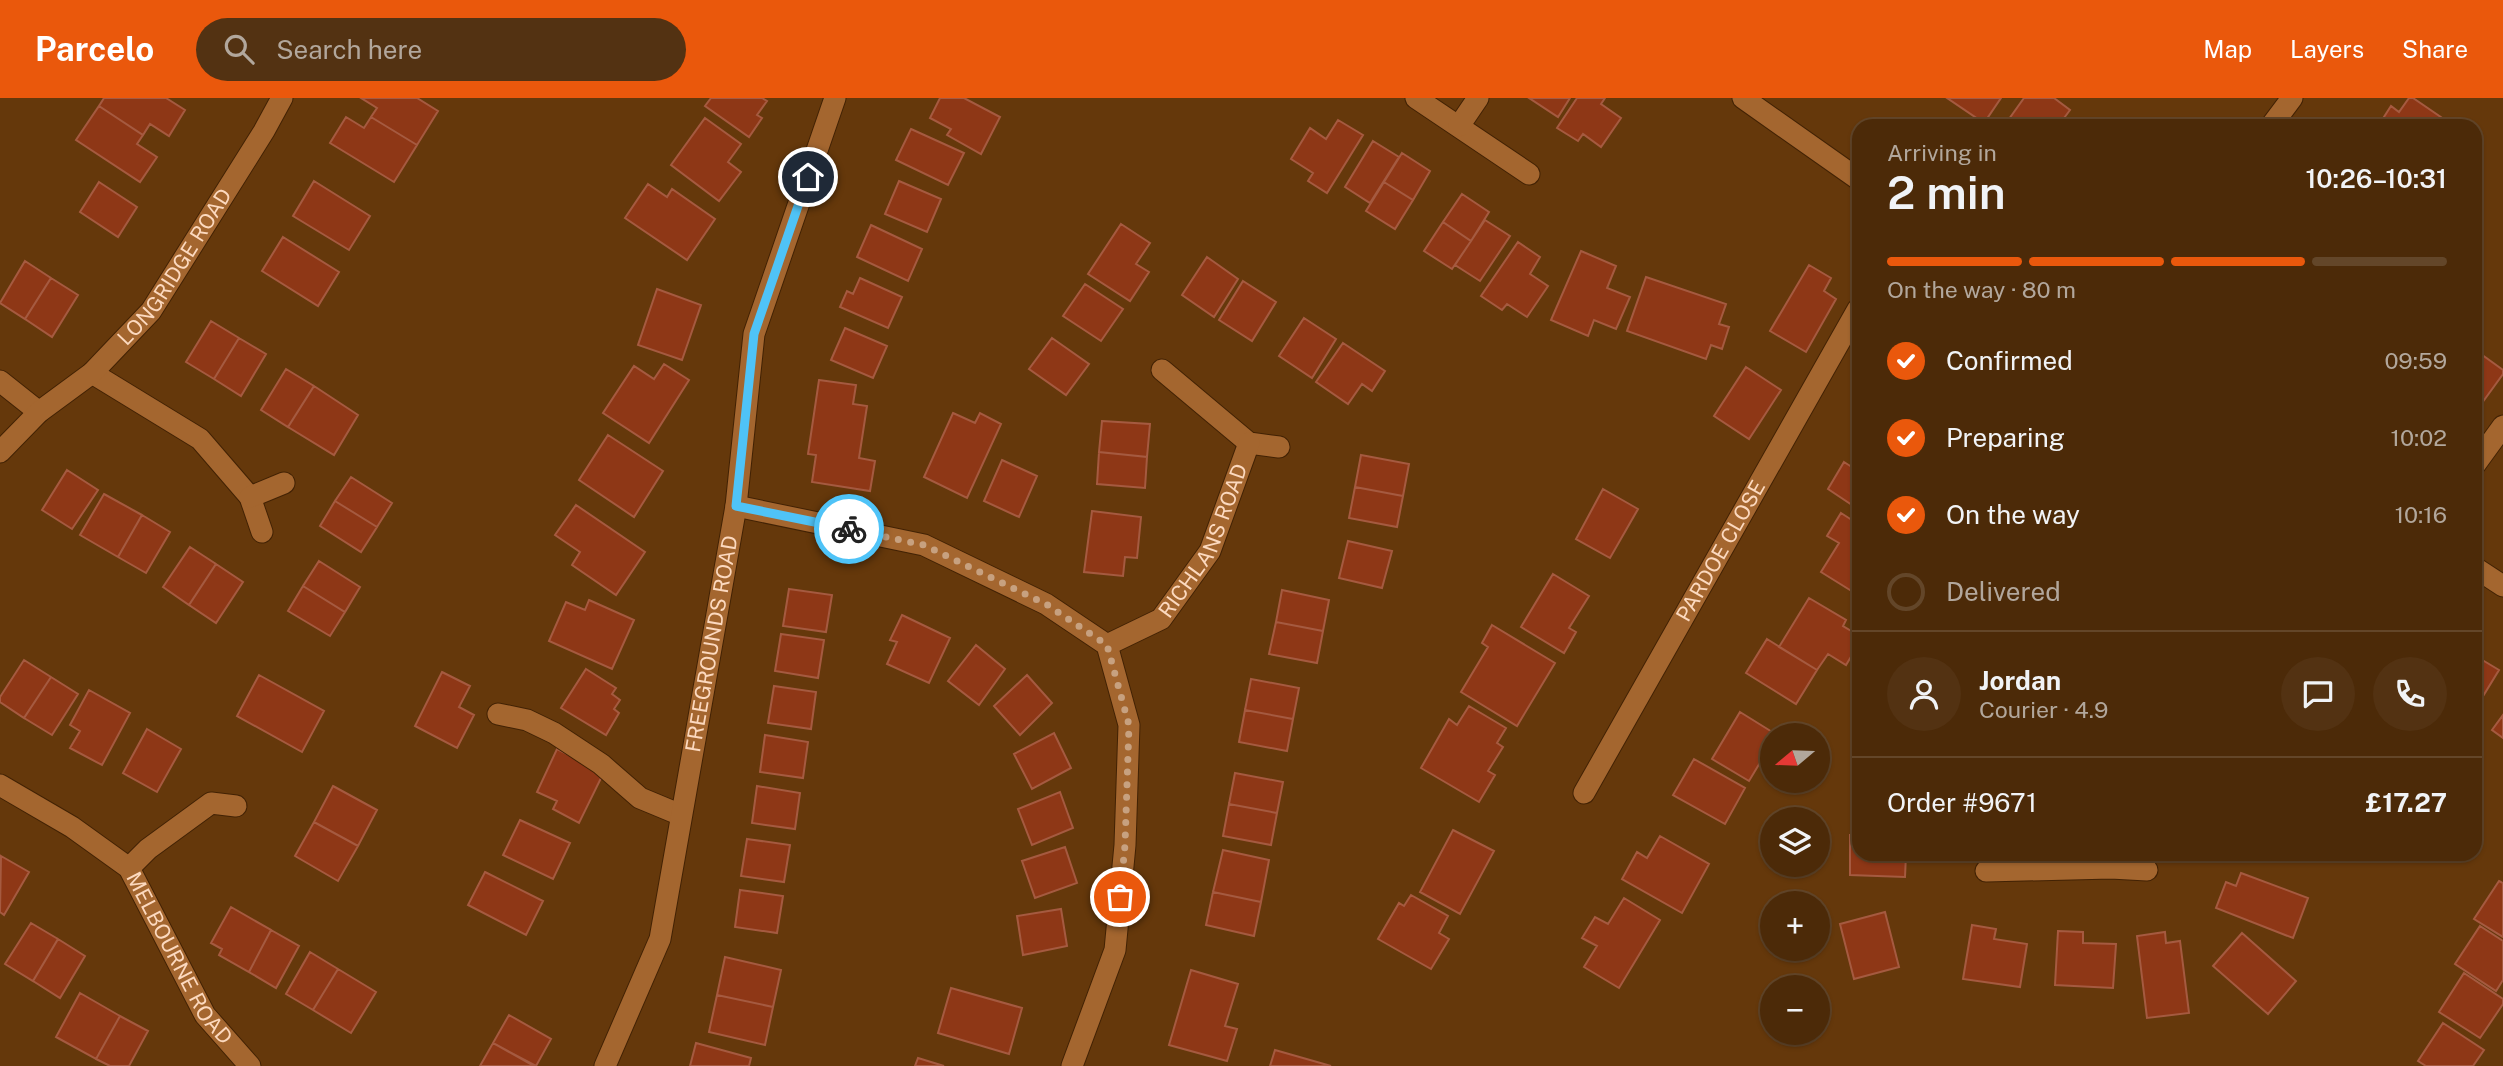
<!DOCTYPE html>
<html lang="en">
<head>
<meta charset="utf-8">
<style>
  :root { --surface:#4c2a08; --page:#533212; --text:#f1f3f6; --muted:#b2a79c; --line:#634629; --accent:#ea580c }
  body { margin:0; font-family:"Public Sans",sans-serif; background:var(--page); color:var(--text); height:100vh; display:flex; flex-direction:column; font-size:26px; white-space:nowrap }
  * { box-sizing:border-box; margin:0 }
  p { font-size:23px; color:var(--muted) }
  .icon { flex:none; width:38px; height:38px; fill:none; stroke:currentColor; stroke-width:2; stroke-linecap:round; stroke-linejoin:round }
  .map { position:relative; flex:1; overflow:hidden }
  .sheet { position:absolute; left:1852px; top:21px; width:630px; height:742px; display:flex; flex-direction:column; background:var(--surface); border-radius:21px; box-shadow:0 2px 5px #0004,0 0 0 2px var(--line) }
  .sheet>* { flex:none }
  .needle { width:46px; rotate:251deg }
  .fabs { position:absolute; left:1760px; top:625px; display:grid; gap:14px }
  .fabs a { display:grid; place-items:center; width:70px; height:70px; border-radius:50%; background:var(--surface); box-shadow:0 2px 5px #0004,0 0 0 2px var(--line); font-size:35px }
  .pin { position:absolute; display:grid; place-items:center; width:60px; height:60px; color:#fff; margin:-30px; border:4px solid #fff; border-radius:50%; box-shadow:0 2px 7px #0007 }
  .courier { position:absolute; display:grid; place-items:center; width:70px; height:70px; margin:-35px; border:5px solid #4fc3f7; border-radius:50%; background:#fff; color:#222; box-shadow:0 2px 9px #0007 }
  .summary em { font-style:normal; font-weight:600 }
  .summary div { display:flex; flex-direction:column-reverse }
  .summary { display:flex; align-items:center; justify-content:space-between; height:119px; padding:0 35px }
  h1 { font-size:46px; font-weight:600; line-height:52px }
  .bar { display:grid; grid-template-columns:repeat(4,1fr); gap:10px 7px; align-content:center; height:84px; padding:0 35px }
  .bar i { height:9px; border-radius:5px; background:var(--line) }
  .bar .on { background:var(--accent) }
  .bar p { grid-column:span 4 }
  .line { display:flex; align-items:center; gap:18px; padding:0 35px; border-top:2px solid var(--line) }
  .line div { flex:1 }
  .round { display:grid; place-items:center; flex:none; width:74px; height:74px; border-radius:37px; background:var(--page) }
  ol { padding:0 35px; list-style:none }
  li { display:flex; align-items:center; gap:21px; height:77px }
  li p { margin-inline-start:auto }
  li .icon { padding:7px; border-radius:50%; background:var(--accent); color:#fff; stroke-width:4 }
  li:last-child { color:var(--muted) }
  li i { width:38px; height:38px; border:4px solid var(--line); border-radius:50% }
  header { display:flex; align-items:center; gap:42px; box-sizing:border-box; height:98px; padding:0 35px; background:var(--accent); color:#fff }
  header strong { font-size:33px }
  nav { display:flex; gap:38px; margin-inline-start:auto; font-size:24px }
  .search { width:490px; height:63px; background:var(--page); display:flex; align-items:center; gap:18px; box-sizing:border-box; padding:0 24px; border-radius:38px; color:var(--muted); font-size:26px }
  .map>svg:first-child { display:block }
  .building { fill:#8e3716; stroke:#a55a40; stroke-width:2 }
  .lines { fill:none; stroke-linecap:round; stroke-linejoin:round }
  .service-casing { stroke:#422204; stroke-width:23 }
  .minor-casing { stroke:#422204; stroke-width:23 }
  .service { stroke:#a4662f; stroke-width:21 }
  .minor { stroke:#a4662f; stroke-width:21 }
  .done { stroke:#c7a180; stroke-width:7; stroke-dasharray:0 12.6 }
  .route { stroke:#4fc3f7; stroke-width:9 }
  .labels { text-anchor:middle; stroke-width:7; stroke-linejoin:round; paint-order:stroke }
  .street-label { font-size:21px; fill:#fcd9bf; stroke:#5a2d00 }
</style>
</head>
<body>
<header>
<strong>Parcelo</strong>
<div class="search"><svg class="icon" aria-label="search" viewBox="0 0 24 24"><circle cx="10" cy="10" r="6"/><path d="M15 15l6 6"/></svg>Search here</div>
<nav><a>Map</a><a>Layers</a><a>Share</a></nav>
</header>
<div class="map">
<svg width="2503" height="968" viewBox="0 0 2503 968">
  <rect width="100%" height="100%" fill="#65380b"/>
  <!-- building -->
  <path class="building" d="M104,0H166L185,12L169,38L150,26L143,37L99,8Z
    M361,0H417L438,13L417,47L371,19L377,10Z
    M711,0H762L767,3L757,17L762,20L749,39L705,8Z
    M940,0H964L1000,19L981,56L947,37L951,31L930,20Z
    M1529,0H1570L1558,19Z
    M1577,0H1605L1601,6L1621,20L1601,49L1583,36L1578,43L1557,30Z
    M1947,0H2001L1984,25Z
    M2024,0H2054L2070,12L2058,28H2004Z
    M2409,0H2413L2448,24L2445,28H2390L2382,22L2391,8L2399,14Z
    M99,8L143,37L137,46L157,59L140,84L76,42Z
    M346,19L364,30L371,19L417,47L394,84L330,45Z
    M705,20L741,46L728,64L741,74L719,103L671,67Z
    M1338,22L1363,37L1327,95L1308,83L1313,75L1291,61L1310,30L1326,41Z
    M911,31L964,55L948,87L896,62Z
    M1373,43L1399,59L1370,105L1345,89Z
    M1402,55L1430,73L1413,102L1384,84Z
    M314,83L370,118L349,152L293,118Z
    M899,83L941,101L927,134L885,116Z
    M99,84L137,109L118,139L80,114Z
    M1384,84L1413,102L1395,131L1366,113Z
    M648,86L667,99L672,91L715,121L687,162L625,120Z
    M1462,96L1489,114L1471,143L1443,124Z
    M1485,122L1510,138L1480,183L1455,167Z
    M1443,124L1471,143L1452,171L1424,153Z
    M1121,126L1150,145L1136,166L1149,174L1130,203L1088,176Z
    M871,127L922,151L908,183L857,159Z
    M283,139L339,174L318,208L262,173Z
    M1518,144L1540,159L1530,176L1548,188L1527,219L1507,206L1502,212L1481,198Z
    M1581,153L1616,168L1607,190L1630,199L1616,231L1594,222L1588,238L1551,222Z
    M1207,159L1238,181L1214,219L1182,197Z
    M25,163L51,180L25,221L0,205Z
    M1809,167L1831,180L1824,193L1836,201L1806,254L1770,233Z
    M1646,179L1726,206L1719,226L1729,229L1722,251L1711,247L1706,261L1627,233Z
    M51,180L78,197L52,239L25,221Z
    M860,180L902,199L888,230L840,209L847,193L853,196Z
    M1243,183L1276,204L1252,243L1219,222Z
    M1085,186L1123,211L1101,243L1063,218Z
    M657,191L701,207L682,262L638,247Z
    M1304,220L1336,241L1312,280L1279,258Z
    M211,223L239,240L214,281L186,264Z
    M845,230L887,248L873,280L831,262Z
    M239,240L266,256L241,298L214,281Z
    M1052,240L1089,266L1066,297L1029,271Z
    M1343,245L1385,273L1372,293L1362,286L1348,306L1316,284Z
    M2474,251L2503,272V276L2474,316Z
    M664,266L689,282L649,345L603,315L634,268L654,281Z
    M1746,269L1781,292L1749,341L1714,318Z
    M286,271L314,288L288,329L261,312Z
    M819,282L856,287L853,306L867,308L859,360L875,363L870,393L812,384L816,357L808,356Z
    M314,288L358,317L334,357L288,329Z
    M953,315L975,325L980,315L1001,326L967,400L924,379Z
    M1102,323L1150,326L1147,359L1099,354Z
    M608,337L663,373L634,419L579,382Z
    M1099,354L1147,359L1145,390L1097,386Z
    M1361,357L1409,366L1403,398L1355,389Z
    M1002,362L1037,378L1019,419L984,403Z
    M1844,364L1858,373V411L1828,391Z
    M67,372L98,392L72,431L42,412Z
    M351,379L392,405L377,429L335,403Z
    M1355,389L1403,398L1397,429L1349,420Z
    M1603,391L1638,411L1610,460L1576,441Z
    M104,396L142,417L118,459L80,437Z
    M335,403L377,429L361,454L320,428Z
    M576,407L645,454L616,497L572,467L580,454L555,437Z
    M1092,413L1141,419L1137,460L1125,459L1123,478L1084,474Z
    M1841,415L1858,426V497L1821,474L1839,445L1827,438Z
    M142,417L170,434L146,475L118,459Z
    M1348,443L1392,453L1382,490L1339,480Z
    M190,449L216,466L189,507L163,489Z
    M319,463L360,489L345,514L303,488Z
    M216,466L243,484L216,525L189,507Z
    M1553,476L1589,498L1569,530L1576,534L1564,555L1521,529Z
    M303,488L345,514L330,538L288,513Z
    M789,491L832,497L826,534L783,528Z
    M1282,492L1329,502L1323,533L1276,524Z
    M1809,500L1846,522L1843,528L1858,537V547L1846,567L1828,556L1817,572L1779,549Z
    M589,502L634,522L612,571L549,543L566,504L585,512Z
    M902,517L950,540L929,585L887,566L897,544L890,542Z
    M1276,524L1323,533L1317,565L1269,556Z
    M1492,527L1555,565L1517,628L1461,594L1488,549L1482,545Z
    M781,536L824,542L818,580L775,573Z
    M1767,541L1817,572L1796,606L1746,575Z
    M976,547L1005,571L979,607L948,583Z
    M2474,557L2499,572L2477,608L2474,607Z
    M24,562L51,579L24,620L0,604V599Z
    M586,571L616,590L612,596L620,602L614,611L619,615L606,637L561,610Z
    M442,574L470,588L459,609L474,617L457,650L415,628Z
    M259,577L324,613L302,654L237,618Z
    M1027,577L1052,605L1020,637L994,608Z
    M51,579L78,596L52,637L24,620Z
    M1251,581L1299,590L1293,621L1245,612Z
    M774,588L816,594L811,631L768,625Z
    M89,592L130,615L102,667L70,650L80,633L70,627Z
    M1469,608L1506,630L1497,645L1503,649L1488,673L1495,677L1479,704L1421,670L1449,621L1457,627Z
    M1245,612L1293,621L1287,653L1239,644Z
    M1740,614L1777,637H1773V643L1749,683L1712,661Z
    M2503,617V640L2492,632Z
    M147,631L181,651L157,694L123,675Z
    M1054,635L1071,670L1032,691L1014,656Z
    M765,637L808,644L803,680L760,674Z
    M557,651L604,674L579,725L553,711L557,703L537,694Z
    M1694,661L1745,690L1725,726L1673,697Z
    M1235,675L1283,684L1277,715L1229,706Z
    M333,688L377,712L358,748L314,724Z
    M757,688L800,695L795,731L752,725Z
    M1060,694L1073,730L1032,747L1018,711Z
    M1229,706L1277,715L1271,747L1223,738Z
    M520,722L570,745L553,781L503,757Z
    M314,724L358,748L338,783L295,758Z
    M1453,732L1494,753L1460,816L1420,794Z
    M1850,737H1858V756H1906L1905,779L1850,777Z
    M1660,738L1709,766L1682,815L1622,781L1637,754L1647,760Z
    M747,741L790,747L784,784L741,778Z
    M1065,749L1077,785L1035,800L1022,763Z
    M1223,752L1269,762L1261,804L1213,794Z
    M1,758L29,774L4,817L0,814Z
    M485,774L543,803L526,837L468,807Z
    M2241,775L2308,800L2293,840L2216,810L2226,784L2236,788Z
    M2499,783L2503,785V839L2474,821Z
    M740,792L783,798L777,835L735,829Z
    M1213,794L1261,804L1254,838L1206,827Z
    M1411,797L1448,818L1439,835L1449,841L1431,871L1378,841L1399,805L1404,808Z
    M1624,800L1660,822L1619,890L1584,869L1597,848L1582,840L1595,819L1608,826Z
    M231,809L271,832L249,874L219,857L222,851L211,845Z
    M1061,811L1067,848L1023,857L1017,818Z
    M1885,814L1899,869L1854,881L1840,826Z
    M31,825L58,841L33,883L5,866Z
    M1972,827L1996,831L1994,841L2027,846L2020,889L1963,881Z
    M2480,828L2503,843V882L2496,893L2455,866Z
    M271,832L299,848L276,890L249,874Z
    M2058,833L2083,834V845L2116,846L2113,890L2055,887Z
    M2165,834L2166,845L2180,843L2189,915L2147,920L2137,838Z
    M2242,835L2296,883L2268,916L2213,868Z
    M58,841L85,858L60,900L33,883Z
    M310,854L338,871L313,912L286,896Z
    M725,859L781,872L773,909L717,897Z
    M338,871L376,894L351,935L313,912Z
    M1191,872L1238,886L1225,928L1237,931L1227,963L1169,947Z
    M2464,875L2503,901V906L2480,940L2439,914Z
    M951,890L1022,910L1009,956L938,935Z
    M80,895L120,918L96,961L56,939Z
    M717,897L773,909L765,947L709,934Z
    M509,917L551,941L536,968L493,945Z
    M120,918L148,933L129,968H110L96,961Z
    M2443,925L2484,952L2473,968H2426L2418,963Z
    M493,945L534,968H480Z
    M696,945L751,960L749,968H690Z
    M1275,952L1331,968H1270Z
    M918,960L944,968H915Z"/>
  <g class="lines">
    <!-- service casing -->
    <g class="service-casing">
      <path id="service" d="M498,616L527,622L554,635L601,666L640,700L681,717"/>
    </g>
    <!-- minor casing -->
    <g class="minor-casing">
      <g id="minor">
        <path d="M1416,0L1529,76"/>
        <path d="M1743,0L1858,81"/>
        <path d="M1459,28L1478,0"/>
        <path d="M2271,28L2292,0"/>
        <path d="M1162,272L1249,345L1279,349"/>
        <path d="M92,275L200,341L250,399L262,434"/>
        <path d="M0,283L39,314"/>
        <path id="s1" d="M0,354L39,314L92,275L151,213L264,33L282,0"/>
        <path d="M2474,368L2503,328"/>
        <path d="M250,399L284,385"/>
        <path d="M736,408L924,447L1046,506L1107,547L1129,627L1125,747L1115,852L1072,968"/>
        <path d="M2474,469L2503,488"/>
        <path id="s2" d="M1107,547L1161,521L1210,453L1249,345"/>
        <path id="s3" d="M0,687L72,729L129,770L205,917L250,968"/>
        <path id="s4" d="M1584,695L1858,211"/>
        <path d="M129,770L148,751L211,705L236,708"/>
        <path d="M1986,773L2111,770L2147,772"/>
        <path id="s5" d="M605,968L660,841L736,408L754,236L835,0"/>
      </g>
    </g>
    <!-- service -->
    <use href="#service" class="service"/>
    <!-- minor -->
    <use href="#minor" class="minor"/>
  </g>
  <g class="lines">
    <!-- done -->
    <path class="done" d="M849,431L924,447L1046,506L1107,547L1129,627L1125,747L1120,799"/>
    <!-- route -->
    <path class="route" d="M808,79L754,236L736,408L849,431"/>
  </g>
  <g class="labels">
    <!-- street labels -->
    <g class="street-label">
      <text dy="7" stroke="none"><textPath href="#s1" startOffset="257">LONGRIDGE ROAD</textPath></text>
      <text dy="7" stroke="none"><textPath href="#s2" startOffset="150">RICHLANS ROAD</textPath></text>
      <text dy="7" stroke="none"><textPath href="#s4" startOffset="278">PARDOE CLOSE</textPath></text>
      <text dy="7" stroke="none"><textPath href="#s5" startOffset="438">FREEGROUNDS ROAD</textPath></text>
      <text dy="7" stroke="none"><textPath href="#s3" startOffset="257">MELBOURNE ROAD</textPath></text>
    </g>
  </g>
</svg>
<div class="fabs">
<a><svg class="needle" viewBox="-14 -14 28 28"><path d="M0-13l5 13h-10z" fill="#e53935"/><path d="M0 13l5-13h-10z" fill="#b2a79c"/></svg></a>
<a><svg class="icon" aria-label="layers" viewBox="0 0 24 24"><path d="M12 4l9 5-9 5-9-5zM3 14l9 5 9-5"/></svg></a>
<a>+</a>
<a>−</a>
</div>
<div class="pin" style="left:1120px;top:799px;background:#ea580c"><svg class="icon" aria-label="bag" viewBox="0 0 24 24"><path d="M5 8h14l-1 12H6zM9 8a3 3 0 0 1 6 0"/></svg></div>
<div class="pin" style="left:808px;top:79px;background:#1f2937"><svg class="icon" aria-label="home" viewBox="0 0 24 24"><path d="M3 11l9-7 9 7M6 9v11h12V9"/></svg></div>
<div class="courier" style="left:849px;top:431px"><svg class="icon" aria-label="bike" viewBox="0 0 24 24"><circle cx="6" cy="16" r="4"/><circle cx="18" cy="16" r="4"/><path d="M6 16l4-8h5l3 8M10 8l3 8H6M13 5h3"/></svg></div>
<section class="sheet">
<div class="summary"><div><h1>2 min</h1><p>Arriving in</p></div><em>10:26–10:31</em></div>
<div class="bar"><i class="on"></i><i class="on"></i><i class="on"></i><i></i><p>On the way · 80 m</p></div>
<ol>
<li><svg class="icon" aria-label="check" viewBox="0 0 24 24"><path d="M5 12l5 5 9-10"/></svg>Confirmed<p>09:59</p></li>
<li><svg class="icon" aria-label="check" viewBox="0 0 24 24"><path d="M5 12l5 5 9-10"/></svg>Preparing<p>10:02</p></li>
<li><svg class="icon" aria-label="check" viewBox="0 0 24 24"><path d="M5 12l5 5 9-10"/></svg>On the way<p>10:16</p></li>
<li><i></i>Delivered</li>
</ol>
<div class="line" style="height:126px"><a class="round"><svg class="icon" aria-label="person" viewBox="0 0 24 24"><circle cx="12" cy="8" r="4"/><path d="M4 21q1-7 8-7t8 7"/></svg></a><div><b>Jordan</b><p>Courier · 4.9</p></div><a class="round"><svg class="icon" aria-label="chat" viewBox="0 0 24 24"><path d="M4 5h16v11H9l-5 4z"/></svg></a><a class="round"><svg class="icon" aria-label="phone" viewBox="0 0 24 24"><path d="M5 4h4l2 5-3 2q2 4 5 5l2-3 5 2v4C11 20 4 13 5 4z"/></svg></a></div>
<div class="line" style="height:91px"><div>Order #9671</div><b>£17.27</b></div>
</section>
</div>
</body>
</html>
